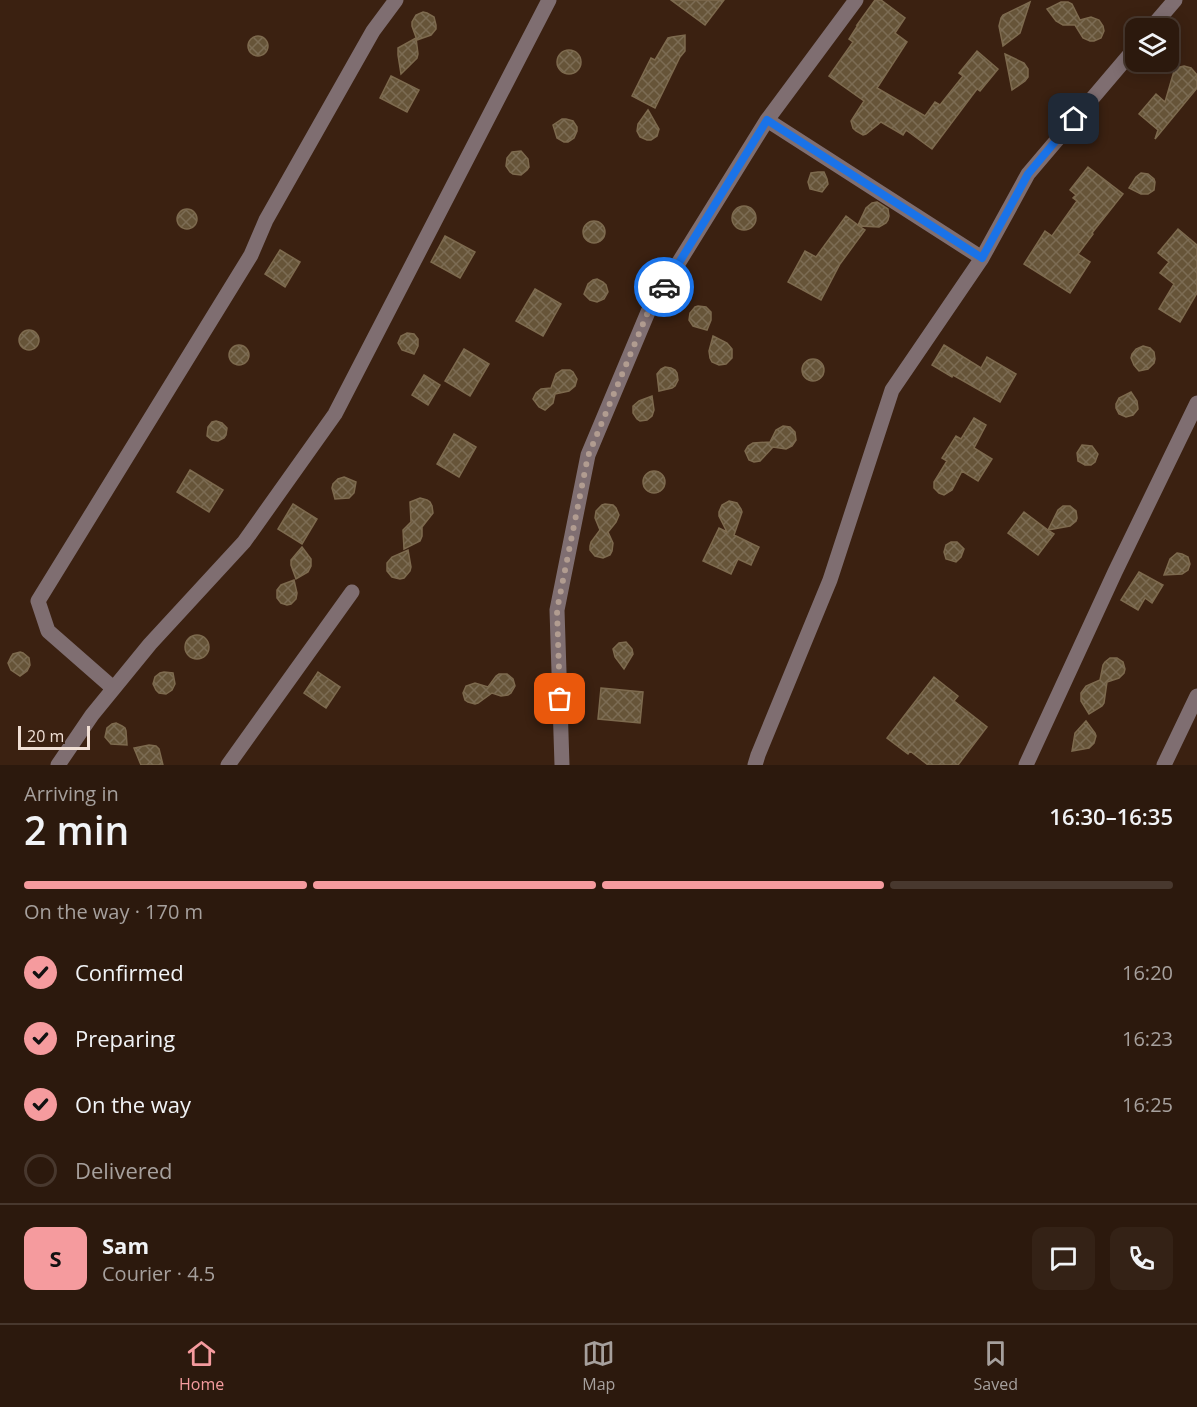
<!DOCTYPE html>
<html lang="en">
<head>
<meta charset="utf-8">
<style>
  :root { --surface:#2c190d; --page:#342216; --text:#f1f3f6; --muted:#a6a09d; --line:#48382e; --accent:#f59b9e }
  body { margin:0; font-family:"Open Sans",sans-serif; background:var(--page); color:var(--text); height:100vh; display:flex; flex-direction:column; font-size:22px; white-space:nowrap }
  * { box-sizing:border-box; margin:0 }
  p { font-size:20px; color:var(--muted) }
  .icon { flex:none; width:33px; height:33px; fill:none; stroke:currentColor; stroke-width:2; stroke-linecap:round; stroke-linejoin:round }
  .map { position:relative; height:765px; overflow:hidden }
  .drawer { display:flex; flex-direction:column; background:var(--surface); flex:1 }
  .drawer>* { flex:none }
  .fabs { position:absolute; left:1125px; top:18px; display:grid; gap:12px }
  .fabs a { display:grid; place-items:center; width:54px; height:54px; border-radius:12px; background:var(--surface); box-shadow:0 3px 15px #0003,0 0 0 2px var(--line); font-size:30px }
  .scale { position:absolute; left:18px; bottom:15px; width:72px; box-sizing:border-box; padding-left:6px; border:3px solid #f0dfd5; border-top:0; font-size:16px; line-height:21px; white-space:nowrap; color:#f0dfd5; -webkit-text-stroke:4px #3b2111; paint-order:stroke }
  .pin { position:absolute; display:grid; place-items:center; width:51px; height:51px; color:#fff; margin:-26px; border-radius:12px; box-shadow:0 3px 9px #0006 }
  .courier { position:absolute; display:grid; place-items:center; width:60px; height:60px; margin:-30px; border:4px solid #1a73e8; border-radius:50%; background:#fff; color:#222; box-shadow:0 2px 8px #0007 }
  .head em { font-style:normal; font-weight:600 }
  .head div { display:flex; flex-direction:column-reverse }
  .head { display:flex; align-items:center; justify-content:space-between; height:102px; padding:0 24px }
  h1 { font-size:39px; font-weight:600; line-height:45px }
  .bar { display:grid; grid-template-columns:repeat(4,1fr); gap:9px 6px; align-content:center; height:72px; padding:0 24px }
  .bar i { height:8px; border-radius:4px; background:var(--line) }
  .bar .current { background:var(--accent) }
  .bar p { grid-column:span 4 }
  .line { display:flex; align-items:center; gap:15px; padding:0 24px; border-top:2px solid var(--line) }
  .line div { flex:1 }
  .round { display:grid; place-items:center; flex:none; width:63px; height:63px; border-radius:12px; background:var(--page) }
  ol { padding:0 24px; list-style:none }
  li { display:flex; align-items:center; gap:18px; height:66px }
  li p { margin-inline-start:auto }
  li .icon { padding:6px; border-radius:50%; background:var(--accent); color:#111; stroke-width:4 }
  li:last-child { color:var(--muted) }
  li i { width:33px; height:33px; border:3px solid var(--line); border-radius:50% }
  .dock { display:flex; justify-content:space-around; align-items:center; height:84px; border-top:2px solid var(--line); background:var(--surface); font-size:16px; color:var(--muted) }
  .dock a { display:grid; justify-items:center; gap:3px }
  .dock .current { color:var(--accent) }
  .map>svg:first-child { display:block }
  .building { fill:url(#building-cross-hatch); stroke:#7d6a4e; stroke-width:1.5 }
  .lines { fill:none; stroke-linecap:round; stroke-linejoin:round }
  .minor { stroke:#7f6e71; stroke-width:15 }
  .done { stroke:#b19c90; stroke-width:6; stroke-dasharray:0 10.8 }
  .route { stroke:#1a73e8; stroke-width:8 }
</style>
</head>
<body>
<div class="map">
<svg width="1197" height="765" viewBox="0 0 1197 765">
  <defs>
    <pattern id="building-cross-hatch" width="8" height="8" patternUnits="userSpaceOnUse" patternTransform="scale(1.5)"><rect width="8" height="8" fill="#665438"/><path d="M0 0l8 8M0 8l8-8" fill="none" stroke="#7c6c54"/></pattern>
  </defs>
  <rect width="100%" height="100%" fill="#3b2111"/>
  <!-- building -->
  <path class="building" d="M671,0H724L705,25Z
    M875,0H881L905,18L895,33L907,42L877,88L925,116L935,102L940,105L963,76L959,73L977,51L998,69L980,91L977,89L932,149L906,130L903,135L881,122L866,134L863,135L856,131L853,128L851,121L864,101L829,76L853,42L849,39L858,25H857Z
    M1030,2L1020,33L1003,46L999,26L1001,18L1003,15Z
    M1061,2H1068L1072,4L1080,20L1091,17L1099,20L1103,26L1104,31L1101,38L1094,41H1090L1083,38L1075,25H1063L1056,21L1047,9Z
    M423,12L427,13L434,17L436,25V29L431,35L417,40L412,26V22L416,15Z
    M685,35V51L680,57L655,108L632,96L651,58L655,60L668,38L672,37Z
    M248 46a10 10 0 1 1 20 0a10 10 0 1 1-20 0Z
    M416,38L418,54L417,58L401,74L398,55V48Z
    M557 62a12 12 0 1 1 24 0a12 12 0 1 1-24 0Z
    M1005,54L1024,63L1028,69V77L1025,81L1012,90Z
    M1184,66L1191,68L1197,75V88L1155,139L1158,130L1139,114L1156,94L1165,102L1174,71L1176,68Z
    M391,76L419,90L407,112L380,98Z
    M648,110L659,129L657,136L651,140H647L640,137L637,131L638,124Z
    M562,119H566L573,121L577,127V131L574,138L568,142H564L557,138L553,125Z
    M521,151L528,159L529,167L527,170L521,175L513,174L510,172L506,166L507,158L512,152Z
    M1088,167L1123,194L1092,233L1093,234L1078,254L1090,262L1070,293L1024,264L1045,231L1052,236L1077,201L1073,198L1076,195L1070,190Z
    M818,172H824L827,179L828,184L822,192L810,189L808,182L811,173Z
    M1141,173L1148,174L1154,179L1155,182L1154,190L1148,194H1141L1129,188L1136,177Z
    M877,202L888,209L889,216L888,220L886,223L879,227L859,226L865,230L840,264L821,300L788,282L805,251L816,257L846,216L858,225L866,208L872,203Z
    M732 218a12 12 0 1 1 24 0a12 12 0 1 1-24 0Z
    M177 219a10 10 0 1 1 20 0a10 10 0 1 1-20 0Z
    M583 232a11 11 0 1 1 22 0a11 11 0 1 1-22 0Z
    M1178,229L1197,245V293L1180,322L1159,309L1174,284L1160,273L1169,262L1158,253Z
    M445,236L475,252L460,278L431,262Z
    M280,250L300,262L285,287L265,274Z
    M597,279L603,282L606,285L608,292L604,299L597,302L590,300L584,294L588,284L593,280Z
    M535,289L561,304L543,336L516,321Z
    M698,306L706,307L711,312V320L707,330L693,326L689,320L690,313L695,307Z
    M19 340a10 10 0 1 1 20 0a10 10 0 1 1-20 0Z
    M407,333L414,334L418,339V346L414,354L402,350L398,343L401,336Z
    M713,336L727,343L732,349V358L726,364L719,365L712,362L710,358L709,351Z
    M229 355a10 10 0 1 1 20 0a10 10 0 1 1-20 0Z
    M944,345L981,368L987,357L1016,374L1000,402L953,375L952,377L932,365Z
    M1143,346L1150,348L1154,352L1155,359L1154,363L1148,369L1139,371L1134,365L1131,358L1132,354L1136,349Z
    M464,349L489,364L470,396L445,381Z
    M802 370a11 11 0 1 1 22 0a11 11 0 1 1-22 0Z
    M665,367L671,368L675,370L677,373L678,380L675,386L672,388L659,391L657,374L661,369Z
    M562,370H570L573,372L577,379L575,386L569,391L555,394L553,403L545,410L539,407L533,399L536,393L541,389L551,388L556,374Z
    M424,375L440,385L428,405L412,395Z
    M1131,392L1137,401L1138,409L1133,415L1126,417L1119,414L1116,408V404L1119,398Z
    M652,396L654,410L652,416L647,420L640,421L637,419L633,413V406L639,401Z
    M974,418L986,425L974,448L992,459L978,481L962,471L952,490L944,495L939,493L934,488V482L947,461L942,458L956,436L961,439Z
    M216,421L222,423L227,428L226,435L224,438L218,441L212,440L207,436L208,427L212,422Z
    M783,426L790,427L795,432L796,440L792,446L786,449L773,447L760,461L754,462L749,460L745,451L748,446L753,443L770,442L776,430Z
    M454,434L476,447L459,477L437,464Z
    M1082,445L1092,446L1098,454L1095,462L1091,465H1085L1078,461L1077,453Z
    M190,470L223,490L209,512L177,492Z
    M643 482a11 11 0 1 1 22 0a11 11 0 1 1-22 0Z
    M344,477L356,482L354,493L349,498L335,499L332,488L333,484L338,479Z
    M420,498L427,500L430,502L432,506L433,513L422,527V536L420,541L404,549L403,530L411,522L410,502Z
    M729,501L737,503L741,509L742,512L734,535L759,547L751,565L738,559L731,574L703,561L719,528L727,532L719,516V512L722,505Z
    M293,504L317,519L302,544L278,529Z
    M605,504L613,505L616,508L619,515L616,522L608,532L613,543L612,551L610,555L603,558L595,556L590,550V546L591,542L600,530L595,518L596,511L602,505Z
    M1063,506H1070L1076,511L1077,518L1076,521L1070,526L1048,530L1054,534L1038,555L1008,533L1024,512L1048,530L1058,510Z
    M951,542H957L964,549L961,557L956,562L946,559L944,552L946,545Z
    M302,547L311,559V566L308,572L296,579L291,565V560Z
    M408,550L411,567L410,571L404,578L400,579L392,577L387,571V563L392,557Z
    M1177,553L1182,554L1188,557L1190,564L1188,570L1182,574L1164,575L1170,559Z
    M1139,572L1163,585L1152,603L1145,598L1138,610L1121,600Z
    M294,580L297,593L296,599L291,604L287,605L281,603L277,598V590L281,585Z
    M185 647a12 12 0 1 1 24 0a12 12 0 1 1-24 0Z
    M626,642L632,649L633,654L624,669L615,657L613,649L619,643Z
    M20,652L23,653L29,658L30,665L27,671L20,676L11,670L8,663L11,657L13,654Z
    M1110,658H1117L1123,662L1125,669L1124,673L1119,678L1107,682L1104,703L1102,706L1089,714L1081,701V693L1086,686L1100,680L1103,665L1105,662Z
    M164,672L173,673L175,684L172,690L166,694L159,693L156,690L153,684L155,677L160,673Z
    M318,672L340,687L326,708L304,693Z
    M499,674H507L513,679L515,686L511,693L508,695L501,696L492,693L478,703L475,704L468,702L465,700L463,693L466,686L475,683L488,687L496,676Z
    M934,677L958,696L954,701L987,727L958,765H928L910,751L908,754L887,738Z
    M601,688L643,692L640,723L598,719Z
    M1086,721L1095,733L1096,736L1094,743L1089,748L1072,751L1075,733Z
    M116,723L122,726L125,728L126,731L127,745L111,744L105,737L107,728L112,724Z
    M149,745L156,746L159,749L163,765H141L134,748Z"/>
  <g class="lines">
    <!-- minor -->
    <path class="minor" d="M1151,28L1175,0
      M767,120L982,258
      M113,688L48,631L38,601L251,255L266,220L373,31L396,0
      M58,765L92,715L150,644L244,542L335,414L549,0
      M228,765L352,592
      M562,765L557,610L588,455L648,312L767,120L856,0
      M755,765L758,755L830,580L892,390L982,258L1028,174L1136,47
      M1026,765L1115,572L1197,403
      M1164,765L1197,696"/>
  </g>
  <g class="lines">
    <!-- done -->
    <path class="done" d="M560,699L557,610L588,456L648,312L664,287"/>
    <!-- route -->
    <path class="route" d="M664,287L767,120L982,258L1028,174L1074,119"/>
  </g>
</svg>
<div class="fabs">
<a><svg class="icon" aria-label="layers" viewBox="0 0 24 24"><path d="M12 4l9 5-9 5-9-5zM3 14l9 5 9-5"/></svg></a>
</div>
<div class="scale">20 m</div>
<div class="pin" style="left:560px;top:699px;background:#ea580c"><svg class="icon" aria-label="bag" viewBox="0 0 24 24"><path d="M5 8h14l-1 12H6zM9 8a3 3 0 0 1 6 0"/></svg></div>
<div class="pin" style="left:1074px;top:119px;background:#1f2937"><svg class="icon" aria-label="home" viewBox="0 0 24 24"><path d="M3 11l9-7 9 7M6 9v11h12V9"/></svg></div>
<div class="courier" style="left:664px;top:287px"><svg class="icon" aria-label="car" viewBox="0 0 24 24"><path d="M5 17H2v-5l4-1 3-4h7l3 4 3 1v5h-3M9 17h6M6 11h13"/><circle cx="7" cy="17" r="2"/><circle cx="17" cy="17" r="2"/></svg></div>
</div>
<section class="drawer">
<div class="head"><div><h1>2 min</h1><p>Arriving in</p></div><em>16:30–16:35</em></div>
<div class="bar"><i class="current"></i><i class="current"></i><i class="current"></i><i></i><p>On the way · 170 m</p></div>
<ol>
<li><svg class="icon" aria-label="check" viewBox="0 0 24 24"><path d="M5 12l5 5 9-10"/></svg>Confirmed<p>16:20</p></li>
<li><svg class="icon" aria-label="check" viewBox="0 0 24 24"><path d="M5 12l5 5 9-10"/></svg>Preparing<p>16:23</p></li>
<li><svg class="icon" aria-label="check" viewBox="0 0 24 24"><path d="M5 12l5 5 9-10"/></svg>On the way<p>16:25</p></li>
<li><i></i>Delivered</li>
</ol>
<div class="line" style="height:108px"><b class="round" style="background:var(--accent);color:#111">S</b><div><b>Sam</b><p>Courier · 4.5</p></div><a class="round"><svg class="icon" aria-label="chat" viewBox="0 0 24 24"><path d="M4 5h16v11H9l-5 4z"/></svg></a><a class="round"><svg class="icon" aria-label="phone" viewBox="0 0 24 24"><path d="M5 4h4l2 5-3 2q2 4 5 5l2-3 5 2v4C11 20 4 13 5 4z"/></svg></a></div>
</section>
<nav class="dock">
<a class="current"><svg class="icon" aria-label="home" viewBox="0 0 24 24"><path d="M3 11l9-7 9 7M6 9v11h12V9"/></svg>Home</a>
<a><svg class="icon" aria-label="map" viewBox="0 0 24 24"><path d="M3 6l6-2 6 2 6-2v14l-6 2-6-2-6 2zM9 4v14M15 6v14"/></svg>Map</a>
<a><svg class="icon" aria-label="saved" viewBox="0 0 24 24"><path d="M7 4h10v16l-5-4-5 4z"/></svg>Saved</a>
</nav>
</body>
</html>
